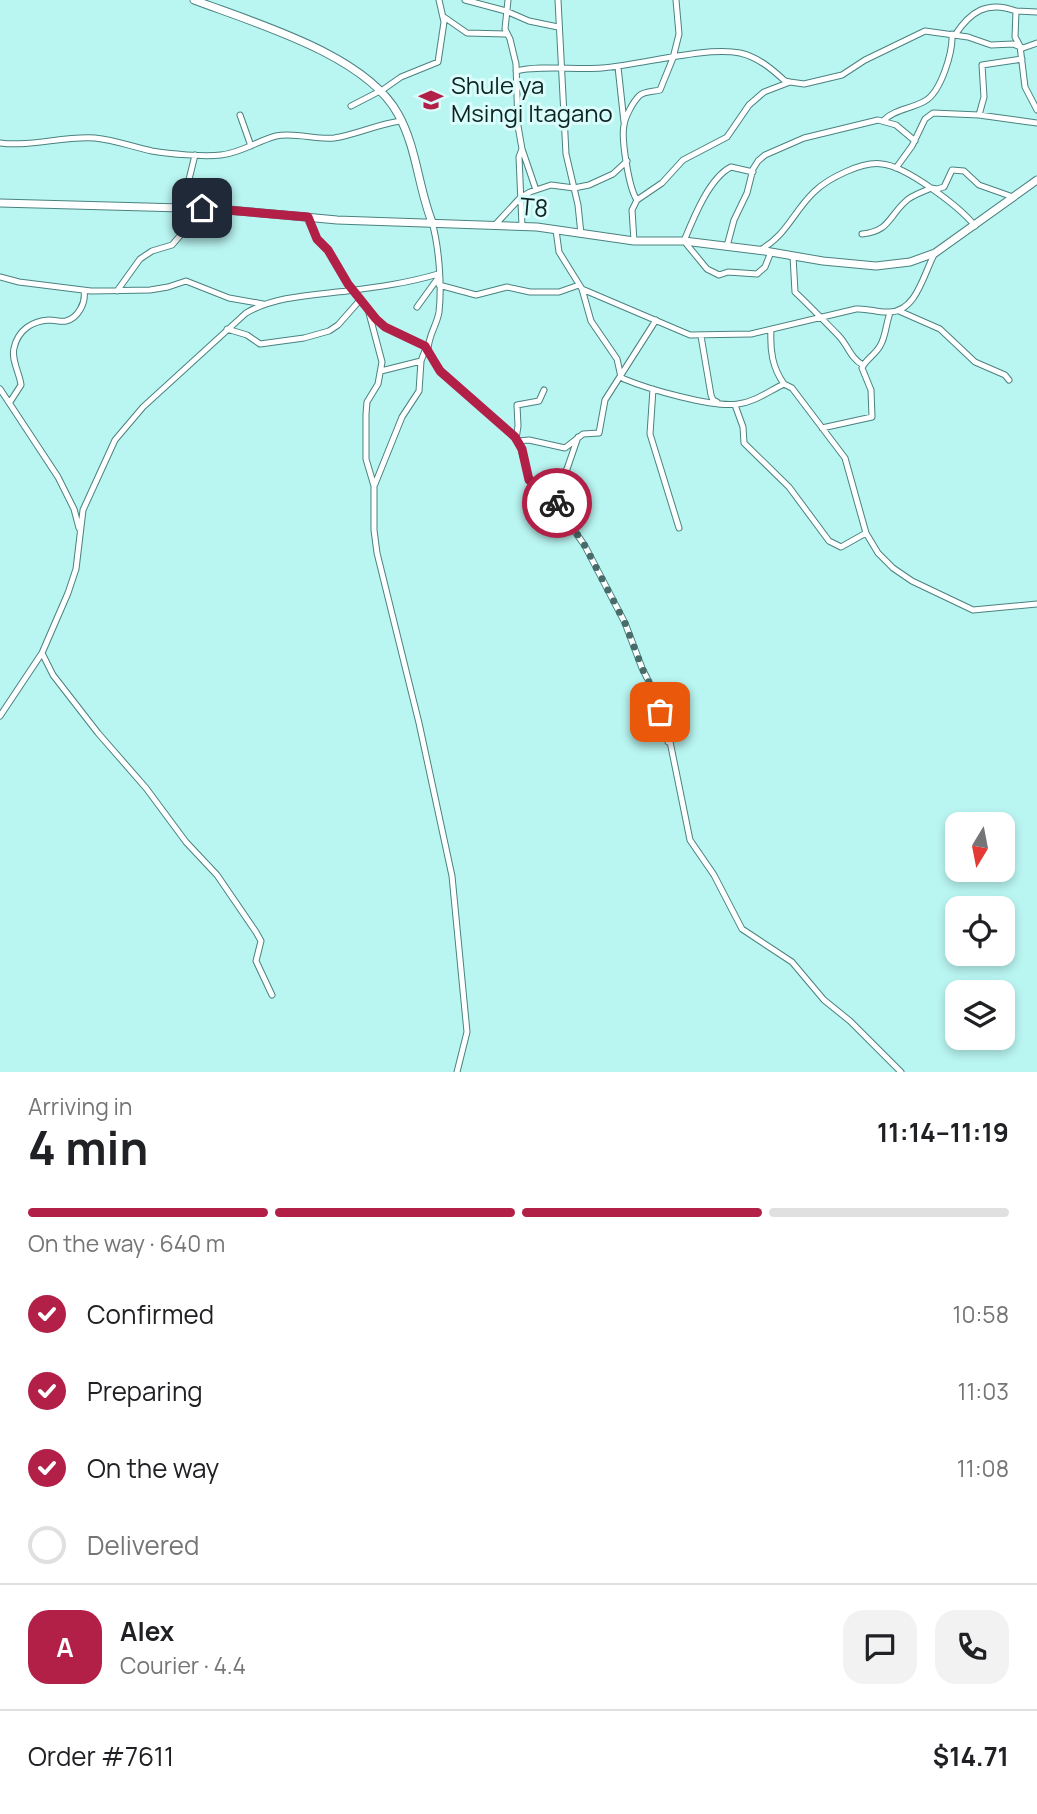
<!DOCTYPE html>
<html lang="en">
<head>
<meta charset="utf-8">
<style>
  :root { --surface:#fff; --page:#f2f2f2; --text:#202124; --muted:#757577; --line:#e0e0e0; --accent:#b22048 }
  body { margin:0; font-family:Manrope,sans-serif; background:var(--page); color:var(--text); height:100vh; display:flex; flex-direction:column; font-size:26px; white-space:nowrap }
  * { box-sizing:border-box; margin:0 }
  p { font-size:23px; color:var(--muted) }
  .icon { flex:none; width:38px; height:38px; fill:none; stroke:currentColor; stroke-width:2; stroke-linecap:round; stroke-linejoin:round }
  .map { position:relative; height:1072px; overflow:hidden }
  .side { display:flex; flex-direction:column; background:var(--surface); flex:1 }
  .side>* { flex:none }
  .needle { width:46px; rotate:190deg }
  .controls { position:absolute; left:945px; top:812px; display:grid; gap:14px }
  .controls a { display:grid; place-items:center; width:70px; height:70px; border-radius:14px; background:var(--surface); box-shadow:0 4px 10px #0003; font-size:35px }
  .pin { position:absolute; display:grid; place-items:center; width:60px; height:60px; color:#fff; margin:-30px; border-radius:14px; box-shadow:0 4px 10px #0006 }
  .courier { position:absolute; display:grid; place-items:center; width:70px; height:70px; margin:-35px; border:5px solid #b22048; border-radius:50%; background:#fff; color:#222; box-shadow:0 2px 9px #0007 }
  .overview em { font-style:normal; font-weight:700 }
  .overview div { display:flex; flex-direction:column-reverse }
  .overview { display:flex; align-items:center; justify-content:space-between; height:119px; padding:0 28px }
  h1 { font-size:46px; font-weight:700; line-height:52px }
  .bar { display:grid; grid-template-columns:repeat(4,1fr); gap:10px 7px; align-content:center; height:84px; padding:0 28px }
  .bar i { height:9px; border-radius:5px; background:var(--line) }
  .bar .selected { background:var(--accent) }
  .bar p { grid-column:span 4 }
  .line { display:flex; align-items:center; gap:18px; padding:0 28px; border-top:2px solid var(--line) }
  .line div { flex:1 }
  .round { display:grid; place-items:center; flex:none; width:74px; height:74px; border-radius:21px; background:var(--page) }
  ol { padding:0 28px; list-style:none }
  li { display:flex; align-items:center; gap:21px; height:77px }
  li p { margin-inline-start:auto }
  li .icon { padding:7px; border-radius:50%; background:var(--accent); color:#fff; stroke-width:4 }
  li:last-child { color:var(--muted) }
  li i { width:38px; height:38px; border:4px solid var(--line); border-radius:50% }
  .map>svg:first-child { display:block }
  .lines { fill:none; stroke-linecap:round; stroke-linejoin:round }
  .street-casing { stroke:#4a8280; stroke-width:7 }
  .secondary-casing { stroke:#4a8280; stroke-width:9 }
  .street { stroke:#fff; stroke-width:5 }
  .secondary { stroke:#fff; stroke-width:7 }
  .done { stroke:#486c6a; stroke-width:7; stroke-dasharray:0 12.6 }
  .route { stroke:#b22048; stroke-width:9 }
  .labels { text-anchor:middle; stroke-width:6; stroke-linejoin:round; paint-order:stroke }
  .poi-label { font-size:24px; fill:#0b2322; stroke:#dafdfb; text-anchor:start }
  .street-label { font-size:24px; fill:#0b2322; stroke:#dafdfb }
</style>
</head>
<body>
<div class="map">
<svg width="1037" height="1072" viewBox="0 0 1037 1072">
  <rect width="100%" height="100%" fill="#b9f5f1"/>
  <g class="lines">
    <!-- street casing -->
    <g class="street-casing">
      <path id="street" d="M465,0L506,11L529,21L558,27
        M508,0L505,29L510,39L516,64L518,126L522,149L536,190
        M558,0L566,154L578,205L581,234
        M1016,11L1037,12
        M444,17L467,33L506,34
        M955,35C970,12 987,0 1016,11L1015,37L1020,46L1025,87L1037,110
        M618,67L624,122
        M516,71C540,65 575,70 602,68C641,65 705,46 740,53C758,57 772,69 785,81L790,82
        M381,91L401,77L438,62L444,22L439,0
        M351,106L380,91
        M240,115L251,146
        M979,115L984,97L982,65L1022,59
        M884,120C895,109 911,109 925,101C941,92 953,52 952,34
        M0,143C32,147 62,136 95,138C115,140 133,147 152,151C170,154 203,157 221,155C241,153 257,141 276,136C296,132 315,140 334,138C356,135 377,124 401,121
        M896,168L912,146L925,119L933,113L979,115L1037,123
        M753,172L731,167C709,178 693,219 684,241L707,269L719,275L728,272L757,274L765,267L771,252
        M637,200C629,189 621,139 624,125C625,117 633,102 639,96C644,91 653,92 660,90L673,58L679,34L676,0
        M182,208L195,155
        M308,217L317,239L328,250L348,284L376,319L385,327L423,345L442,372L515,437L521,449L529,480L551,488L558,507L585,546L625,623L642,668L664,712L690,840L714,875L742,929L792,962L824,1000L850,1021L901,1072
        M495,225L520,198L530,192L551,185L574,188L589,185L613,174L627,161
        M522,226L519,157L522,149
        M556,230L559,252L582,289L690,335L751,334L856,309C868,308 878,313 889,312C917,312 924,272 935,253
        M862,234C890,231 888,217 906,201C912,195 923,192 931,188L937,189L944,187L952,170L964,171L979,185L1013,197
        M634,241L632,210L637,200L662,183L683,160L727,137L749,105L764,92L790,82L804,84L842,75L865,60L925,31L968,37L991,45L1013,44L1023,48L1037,43
        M727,246L734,220L747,193L753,169L758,161L765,155L804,138L878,120L896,125L915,141
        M760,250C787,235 793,212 814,192C828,178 863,161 882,164C906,166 960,207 975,226
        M793,256L795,292C810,306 824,321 838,335C848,345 850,358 863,365
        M0,277L19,282L91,291L150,290L168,287L186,281L229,298L263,304
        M439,285L476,295L507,287L530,292H559L579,285
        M582,289L591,321L617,359L621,377L624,379C648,389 713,408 738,404C755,402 769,391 784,384L792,388L845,458L866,533L878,553L893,568L912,581L973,610L1037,604
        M117,291L140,259L152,251L172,245L185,230L203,226L218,209
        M417,307L438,278
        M899,311L940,329L975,362L1005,375L1009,380
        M369,313L382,362L378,384L367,402L366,414V459L374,486V530L377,553L419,723L452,876L467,1032L457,1072
        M227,329L247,335L260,344L304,338L329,331L338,325L360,300
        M771,330C770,350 772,367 784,384
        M701,336L711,395L713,400L717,402
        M428,350C428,336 437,325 439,312C442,286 439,247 432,222
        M381,371L421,361L426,348
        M0,389L58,477L74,509L79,528
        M653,389L650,434L679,528
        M10,402L21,385C20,374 11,360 14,348C18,330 32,321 49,320C55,320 61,322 66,321C78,318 86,303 84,291
        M735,405L743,427L744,443L789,487L829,541L841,547L866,533
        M822,428L872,417L871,390L862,368C865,360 875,355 880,346C886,336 886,323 890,313
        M516,439L518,426L517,405L539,401L544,390
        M518,441L529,440L565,448L583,434L599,433L605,400L656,320
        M375,484L402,417L419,391L421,361
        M551,488L567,469L578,437
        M42,653L53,675L98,733L146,788L186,842L217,875L256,932L261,941L256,961L272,995
        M659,707L662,727L668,742
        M0,716L42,653L68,593L76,569L83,510L115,440L143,407L246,313C275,296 314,295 347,291C378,287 408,283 438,274"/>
    </g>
    <!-- secondary casing -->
    <g class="secondary-casing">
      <path id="secondary" d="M194,0C255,23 366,55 398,114C417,148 418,187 432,222
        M0,203L218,209L337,220L537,227L634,241H684L765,251L823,261L876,266L910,262L935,253L1037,180"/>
    </g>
    <!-- street -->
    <use href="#street" class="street"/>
    <!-- secondary -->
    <use href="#secondary" class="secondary"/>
  </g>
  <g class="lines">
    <!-- done -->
    <path class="done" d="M557,503L585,546L625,623L642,668L659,703L660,712"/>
    <!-- route -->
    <path class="route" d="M202,208L308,217L317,239L328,250L348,284L376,319L385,327L425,346L440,371L515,437L522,449L529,480L551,488L557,503"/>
  </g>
  <!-- icons -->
  <defs>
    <g id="school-bare" transform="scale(1.89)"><path d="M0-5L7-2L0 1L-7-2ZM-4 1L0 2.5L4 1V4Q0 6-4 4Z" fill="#b22048" stroke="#dafdfb" stroke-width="2.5" paint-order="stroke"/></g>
  </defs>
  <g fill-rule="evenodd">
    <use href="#school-bare" x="431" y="100"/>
  </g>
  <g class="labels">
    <!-- poi labels -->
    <g class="poi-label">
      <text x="451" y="94">Shule ya<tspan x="451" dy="28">Msingi Itagano</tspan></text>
    </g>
    <!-- street labels -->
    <g class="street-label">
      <text transform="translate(534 208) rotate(5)" y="8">T8</text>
    </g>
  </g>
</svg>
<div class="controls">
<a><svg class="needle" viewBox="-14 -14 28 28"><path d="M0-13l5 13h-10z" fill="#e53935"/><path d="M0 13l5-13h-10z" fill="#757577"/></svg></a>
<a><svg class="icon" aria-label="locate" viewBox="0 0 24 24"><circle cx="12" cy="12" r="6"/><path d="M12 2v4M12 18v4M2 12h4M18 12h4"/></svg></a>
<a><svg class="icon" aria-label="layers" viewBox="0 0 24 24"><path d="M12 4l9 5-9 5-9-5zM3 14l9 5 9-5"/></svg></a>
</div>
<div class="pin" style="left:660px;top:712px;background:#ea580c"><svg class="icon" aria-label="bag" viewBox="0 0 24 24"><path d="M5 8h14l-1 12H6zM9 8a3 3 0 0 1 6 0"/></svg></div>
<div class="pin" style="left:202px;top:208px;background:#1f2937"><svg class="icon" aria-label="home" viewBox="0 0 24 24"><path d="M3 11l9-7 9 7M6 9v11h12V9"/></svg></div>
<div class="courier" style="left:557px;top:503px"><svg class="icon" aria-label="bike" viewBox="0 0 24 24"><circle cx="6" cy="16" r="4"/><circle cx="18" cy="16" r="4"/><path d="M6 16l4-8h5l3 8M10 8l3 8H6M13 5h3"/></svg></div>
</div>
<section class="side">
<div class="overview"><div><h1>4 min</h1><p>Arriving in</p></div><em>11:14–11:19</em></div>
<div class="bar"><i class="selected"></i><i class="selected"></i><i class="selected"></i><i></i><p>On the way · 640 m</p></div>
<ol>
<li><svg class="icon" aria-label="check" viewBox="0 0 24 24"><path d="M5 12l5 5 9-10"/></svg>Confirmed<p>10:58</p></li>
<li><svg class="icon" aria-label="check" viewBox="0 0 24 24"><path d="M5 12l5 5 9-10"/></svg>Preparing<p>11:03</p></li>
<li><svg class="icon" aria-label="check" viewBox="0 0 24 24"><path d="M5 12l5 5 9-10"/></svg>On the way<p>11:08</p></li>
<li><i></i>Delivered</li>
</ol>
<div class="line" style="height:126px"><b class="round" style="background:var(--accent);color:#fff">A</b><div><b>Alex</b><p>Courier · 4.4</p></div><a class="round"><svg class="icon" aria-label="chat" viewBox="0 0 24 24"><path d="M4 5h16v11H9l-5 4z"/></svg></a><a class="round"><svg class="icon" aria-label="phone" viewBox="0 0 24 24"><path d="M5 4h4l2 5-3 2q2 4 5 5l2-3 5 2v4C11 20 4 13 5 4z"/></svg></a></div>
<div class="line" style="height:91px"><div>Order #7611</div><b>$14.71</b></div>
</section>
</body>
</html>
